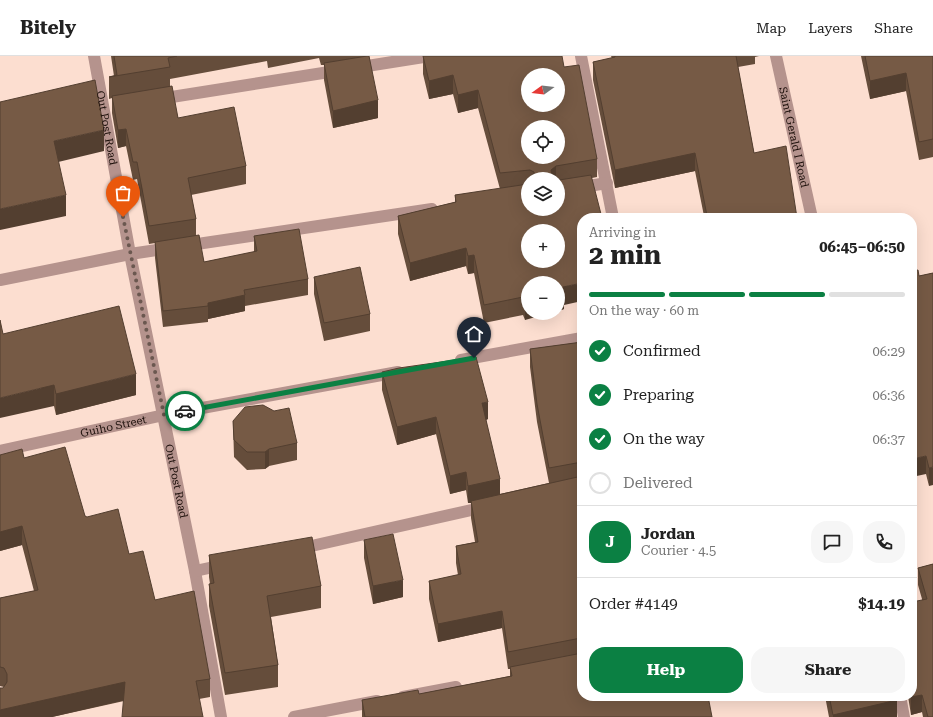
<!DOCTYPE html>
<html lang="en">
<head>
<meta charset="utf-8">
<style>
  :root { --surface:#fff; --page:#f6f6f6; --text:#222; --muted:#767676; --line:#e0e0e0; --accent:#0b8043 }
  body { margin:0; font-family:"Roboto Serif",serif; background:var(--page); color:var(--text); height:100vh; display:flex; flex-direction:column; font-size:15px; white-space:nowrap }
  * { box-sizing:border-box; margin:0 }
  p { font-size:13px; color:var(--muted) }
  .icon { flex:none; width:22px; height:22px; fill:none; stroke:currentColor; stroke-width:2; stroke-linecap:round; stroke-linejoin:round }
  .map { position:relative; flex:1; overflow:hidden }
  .details { position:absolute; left:577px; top:157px; width:340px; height:488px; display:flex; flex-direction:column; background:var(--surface); border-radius:16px; box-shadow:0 4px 16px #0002 }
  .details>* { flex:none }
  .needle { width:26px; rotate:255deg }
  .controls { position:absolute; left:521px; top:12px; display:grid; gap:8px }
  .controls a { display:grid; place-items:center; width:44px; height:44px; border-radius:50%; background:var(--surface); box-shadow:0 4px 16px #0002; font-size:20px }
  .pin { position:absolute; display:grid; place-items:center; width:34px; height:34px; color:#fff; margin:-41px -17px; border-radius:50% 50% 50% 0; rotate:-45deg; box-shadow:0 0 4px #0007 }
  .pin .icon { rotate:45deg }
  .courier { position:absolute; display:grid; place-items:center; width:40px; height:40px; margin:-20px; border:3px solid #0b8043; border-radius:50%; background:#fff; color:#222; box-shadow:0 1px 5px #0007 }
  .headline em { font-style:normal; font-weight:700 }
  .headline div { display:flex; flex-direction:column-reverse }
  .headline { display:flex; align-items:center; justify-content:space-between; height:68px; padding:0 12px }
  h1 { font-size:26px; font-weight:700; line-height:30px }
  .bar { display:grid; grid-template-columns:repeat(4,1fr); gap:6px 4px; align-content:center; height:48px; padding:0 12px }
  .bar i { height:5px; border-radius:3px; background:var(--line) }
  .bar .on { background:var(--accent) }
  .bar p { grid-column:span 4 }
  .line { display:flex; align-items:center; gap:10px; padding:0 12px; border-top:1px solid var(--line) }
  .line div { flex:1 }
  .round { display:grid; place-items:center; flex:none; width:42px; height:42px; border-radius:16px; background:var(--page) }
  ol { padding:0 12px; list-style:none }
  li { display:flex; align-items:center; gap:12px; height:44px }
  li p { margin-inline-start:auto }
  li .icon { padding:4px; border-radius:50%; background:var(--accent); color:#fff; stroke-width:4 }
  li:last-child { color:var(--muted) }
  li i { width:22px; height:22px; border:2px solid var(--line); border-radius:50% }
  .primary-button { display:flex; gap:8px; margin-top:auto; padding:8px 12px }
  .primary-button a { flex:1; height:46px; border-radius:16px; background:var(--accent); color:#fff; font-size:16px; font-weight:700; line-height:46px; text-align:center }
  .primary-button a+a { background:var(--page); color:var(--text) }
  header { display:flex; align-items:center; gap:24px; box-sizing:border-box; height:56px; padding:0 20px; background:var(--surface); border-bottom:1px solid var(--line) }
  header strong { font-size:19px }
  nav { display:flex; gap:22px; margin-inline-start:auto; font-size:14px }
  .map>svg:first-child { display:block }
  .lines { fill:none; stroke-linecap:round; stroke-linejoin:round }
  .minor { stroke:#b5938d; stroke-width:12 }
  .wall { fill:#654d3b; fill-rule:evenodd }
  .shaded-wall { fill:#533f30 }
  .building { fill:#765a45; stroke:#533f30; fill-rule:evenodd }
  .done { stroke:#6b5850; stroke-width:4; stroke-dasharray:0 7.2 }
  .route { stroke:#0b8043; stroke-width:5 }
  .labels { text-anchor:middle; stroke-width:4; stroke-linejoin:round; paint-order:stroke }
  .street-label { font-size:11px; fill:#1d100b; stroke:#feeee8 }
</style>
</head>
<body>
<header>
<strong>Bitely</strong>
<nav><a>Map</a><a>Layers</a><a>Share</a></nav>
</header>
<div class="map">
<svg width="933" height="661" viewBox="0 0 933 661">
  <rect width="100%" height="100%" fill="#fcded0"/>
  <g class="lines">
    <!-- minor -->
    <g class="minor">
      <path id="s1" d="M94,0L130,198L195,515L221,661"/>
      <path d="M581,0L613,162"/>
      <path id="s2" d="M776,0L812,162"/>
      <path d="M159,43L430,0"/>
      <path d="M558,135L607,127"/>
      <path d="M0,224L130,198L432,153"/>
      <path d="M461,304L582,282"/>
      <path id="s3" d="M0,395L164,359L398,316"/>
      <path d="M298,493L485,451"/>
      <path d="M195,515L223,509"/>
      <path d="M900,640L904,661"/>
      <path d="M403,641L456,631"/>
      <path d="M294,661L377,645"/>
    </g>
  </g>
  <!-- wall -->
  <path class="wall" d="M111,0H369L378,62L333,72L324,24V9H321L319,2L268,12L267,5L170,23V31L178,62L246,110V128L191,139L196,163V180L204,206L254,196V180L308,223V239L245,250V255L208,263V266L163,271L155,202V187L149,188L137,123L133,124L126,90L118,92L112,57V42L109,43V21L114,20Z
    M423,0L564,11L597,103V121L592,122L564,249V253L558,255V227L525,264L523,259L484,267L474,217L468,218L466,210L410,225L398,178V160L455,146V139L500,133L478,52L458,57L453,38L429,43L423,18ZM528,123H558V153H528Z
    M611,0H759L755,1V8L738,11L754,97L797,162L704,160L695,115L615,132L593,24V6L612,2Z
    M861,0H933V101L919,104L906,35L870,43Z
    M933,217L929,430L926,418L919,220Z
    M314,221L370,258V275L324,285L314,238Z
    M3,278L136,339L56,359L54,350Z
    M582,286V640L712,661H362V644L419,638L510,620V613H508L502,572L438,586L429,543V525L458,519L456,507V490L475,486L471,462V447H468L466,434L450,438L436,378L397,389L382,334V316L488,363L486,364L500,438L549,427L537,366L530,311V293Z
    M233,365L297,387V404L269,410L265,413L247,414L234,401Z
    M0,399L24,402L85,460L129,498L155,544L210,623V641L199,643L124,645L52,661H0L4,631L0,630V542L34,535L22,489L0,495Z
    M364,484L403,541L373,548L364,502Z
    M209,499L321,530V552L271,561L278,609V631L225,639L209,550V528H210L209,521Z
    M933,508V661H923L922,656L911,659L908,640H912L922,543L918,529V512Z
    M825,640H896L897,661H829Z"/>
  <!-- shaded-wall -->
  <path class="shaded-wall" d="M906,17V35L870,43V25Z
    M453,19V38L429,43V25Z
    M478,34V52L458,57V39Z
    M378,44V62L333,72V55Z
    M126,73V90L118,92V74Z
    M104,74V95L54,107V85Z
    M695,97V115L615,132V114Z
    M556,110V123H551V114Z
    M66,139V160L0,174V153Z
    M466,192V210L410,225V207Z
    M474,199V217L468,218V200Z
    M582,227V245L564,249V253L558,255V237L563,231Z
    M245,239V255L208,263V247Z
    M528,245V257H550L525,264V246Z
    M136,318V339L56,359V338Z
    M54,329V350L0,362V342Z
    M488,346V363L482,365V347Z
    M436,361V378L397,389V371Z
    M269,393V410L265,413V396Z
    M926,400V418L912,421V403Z
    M933,411V429L929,430V412Z
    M466,416V434L450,438V420Z
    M500,423V440L471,445V447H468V430Z
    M22,470V489L0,495V476Z
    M403,524V541L373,548V530Z
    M502,555V572L438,586V568Z
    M125,626V644L52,661H0V654Z
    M922,639V656L911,659V641Z
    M897,644V661H833V659Z"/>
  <!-- building -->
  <path class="building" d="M114,0H177L168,2L170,11L109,21L117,19Z
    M367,0H369L378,44L333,55L324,7Z
    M423,0H562L564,11L579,9L597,103L556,110L551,114L552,121L556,123H535L534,116L530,114L500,117L478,34L458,39L453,19L429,25ZM528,19H558V49H528ZM528,71H558V101H528Z
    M615,0H736L754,97L786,90L797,162H694L707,160L695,97L615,114L593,6L615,1Z
    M865,0H933V83L919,86L906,17L870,25Z
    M95,24L104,74L54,85L66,139L0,153V46Z
    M172,30L178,62L234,51L246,110L188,122L196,163L149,170L137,106H133L126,73L118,74L112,40Z
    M591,119L602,162H582V227L563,231L564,235L558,237V227H528V245L525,246L523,241L484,249L474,199L468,200L466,192L410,207L398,160L456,146L455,139L528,128V153H558V124H559ZM528,175H558V205H528Z
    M299,173L308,223L244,234L245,239L208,247V250L163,255L155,186L199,179L204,206L257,195L254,180Z
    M360,211L370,258L324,267L314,221Z
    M918,214L919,220L933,217V411L929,412L926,400L912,403V215Z
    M119,250L136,318L56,338L54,329L0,342V264L3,278Z
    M582,286V406L549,412L537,348L530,293Z
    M476,301L488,346L482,347L500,423L468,430L466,416L450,420L436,361L397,371L382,316L399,312Z
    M263,349L274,355L289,352L297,387L269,393L265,396H247L234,384L233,365L245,351Z
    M65,391L85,460L87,461L118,453L129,498L143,495L155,544L194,535L210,623L196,625L203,661H122L125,626L0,654V632H3L7,626V618L4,612L0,611V542L38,534L22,470L0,476V399L22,393L24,402Z
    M582,420V582H581L508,596L502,555L438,568L429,525L461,518L456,490L478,486L471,445Z
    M393,478L403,524L373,530L364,484Z
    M312,481L321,530L267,540L278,609L225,617L209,528L214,527L209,499Z
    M933,508V661H928L922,639L911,641V640H912V546L927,543L918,512Z
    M582,597V640H708L712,661H365L362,644L418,634L419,638L512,620L510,611Z
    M829,640H896L897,644L833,659Z"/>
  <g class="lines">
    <!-- done -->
    <path class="done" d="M123,161L164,359L185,355"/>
    <!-- route -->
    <path class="route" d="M185,355L474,302"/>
  </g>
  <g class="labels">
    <!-- street labels -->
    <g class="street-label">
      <text dy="4" stroke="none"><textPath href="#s1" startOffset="73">Out Post Road</textPath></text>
      <text dy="4" stroke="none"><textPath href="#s2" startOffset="83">Saint Gerald I Road</textPath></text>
      <text dy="4" stroke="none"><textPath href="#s3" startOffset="116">Guiho Street</textPath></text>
      <text dy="4" stroke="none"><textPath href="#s1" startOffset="433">Out Post Road</textPath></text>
    </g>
  </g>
</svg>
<div class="controls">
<a><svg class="needle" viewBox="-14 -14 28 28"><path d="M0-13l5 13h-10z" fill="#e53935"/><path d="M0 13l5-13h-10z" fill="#767676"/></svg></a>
<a><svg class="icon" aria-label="locate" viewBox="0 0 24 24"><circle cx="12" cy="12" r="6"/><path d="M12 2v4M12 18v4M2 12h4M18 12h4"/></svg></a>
<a><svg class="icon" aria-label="layers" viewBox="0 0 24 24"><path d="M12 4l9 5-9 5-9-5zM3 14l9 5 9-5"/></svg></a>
<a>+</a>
<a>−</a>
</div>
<div class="pin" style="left:123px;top:161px;background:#ea580c"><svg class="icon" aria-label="bag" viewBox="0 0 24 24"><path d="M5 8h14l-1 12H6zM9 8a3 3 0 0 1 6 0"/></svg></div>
<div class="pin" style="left:474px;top:302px;background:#1f2937"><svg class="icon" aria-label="home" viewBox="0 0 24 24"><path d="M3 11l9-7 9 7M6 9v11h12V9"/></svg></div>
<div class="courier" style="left:185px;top:355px"><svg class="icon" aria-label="car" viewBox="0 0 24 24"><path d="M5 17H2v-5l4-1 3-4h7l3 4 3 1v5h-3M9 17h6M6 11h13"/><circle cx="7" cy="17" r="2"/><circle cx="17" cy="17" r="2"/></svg></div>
<section class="details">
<div class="headline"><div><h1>2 min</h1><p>Arriving in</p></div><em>06:45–06:50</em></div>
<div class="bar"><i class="on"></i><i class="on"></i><i class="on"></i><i></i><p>On the way · 60 m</p></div>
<ol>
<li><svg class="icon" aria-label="check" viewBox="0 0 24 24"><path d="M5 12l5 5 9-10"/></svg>Confirmed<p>06:29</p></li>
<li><svg class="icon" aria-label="check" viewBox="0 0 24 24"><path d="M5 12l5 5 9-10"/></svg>Preparing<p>06:36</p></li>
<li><svg class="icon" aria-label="check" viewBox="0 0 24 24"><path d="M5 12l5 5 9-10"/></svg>On the way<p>06:37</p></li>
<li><i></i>Delivered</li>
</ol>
<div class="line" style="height:72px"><b class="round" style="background:var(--accent);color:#fff">J</b><div><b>Jordan</b><p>Courier · 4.5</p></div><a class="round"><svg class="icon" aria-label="chat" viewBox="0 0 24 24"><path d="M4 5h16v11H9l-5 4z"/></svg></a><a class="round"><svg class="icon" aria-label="phone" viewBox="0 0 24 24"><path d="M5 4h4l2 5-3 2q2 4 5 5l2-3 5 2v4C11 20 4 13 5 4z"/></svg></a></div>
<div class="line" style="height:52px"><div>Order #4149</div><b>$14.19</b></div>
<div class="primary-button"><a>Help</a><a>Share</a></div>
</section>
</div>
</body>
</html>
